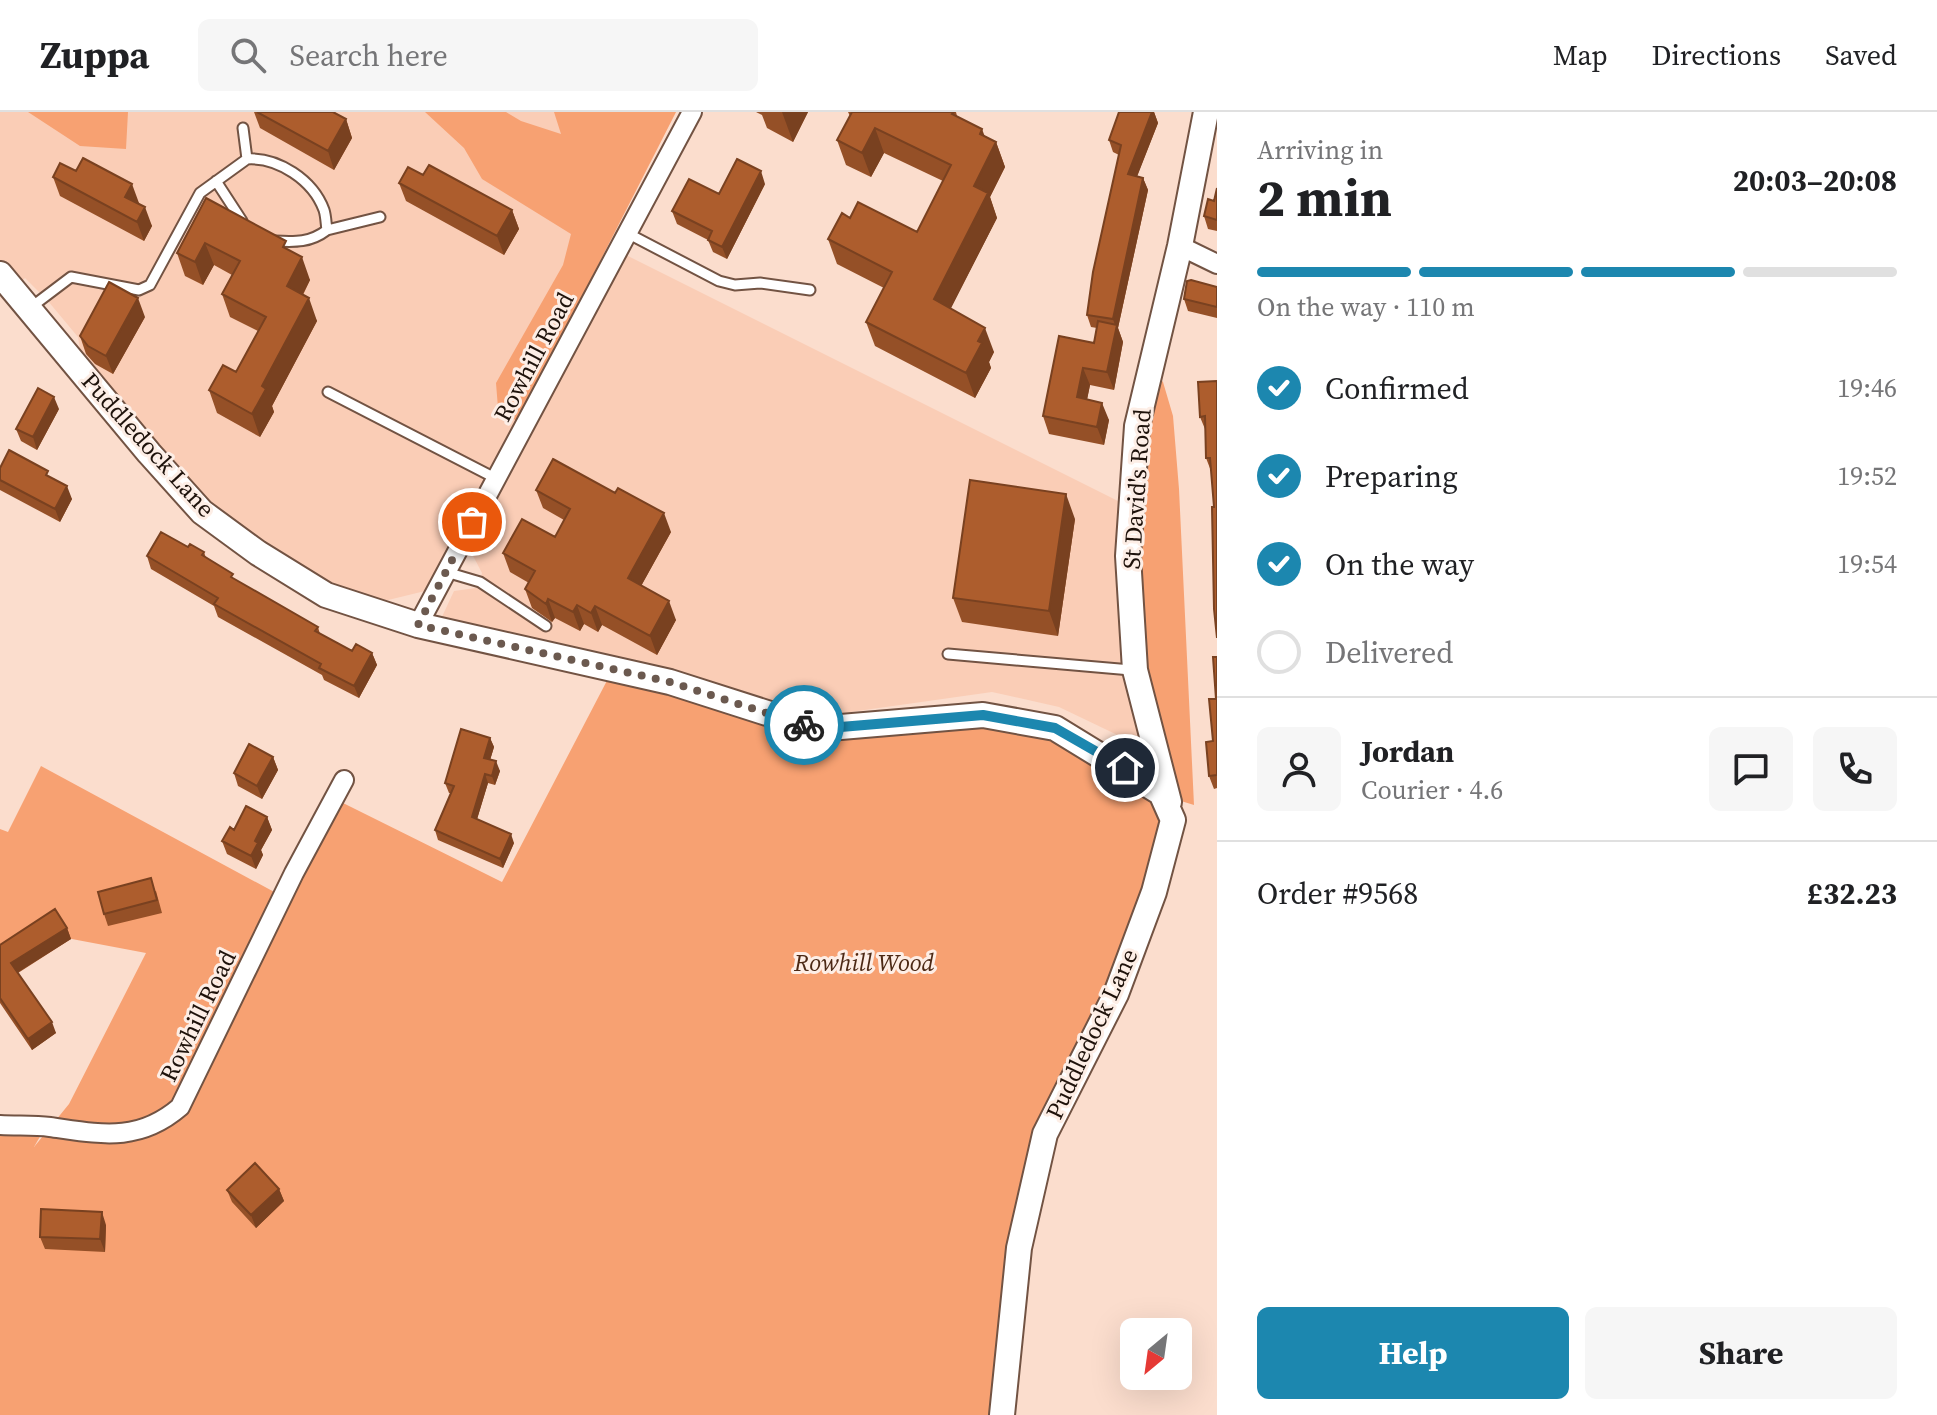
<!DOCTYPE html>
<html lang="en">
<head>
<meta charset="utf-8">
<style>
  :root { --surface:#fff; --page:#f6f6f6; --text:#202124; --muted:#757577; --line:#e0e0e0; --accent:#1c87af }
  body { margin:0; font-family:"Source Serif 4",serif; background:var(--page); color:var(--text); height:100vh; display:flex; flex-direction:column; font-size:30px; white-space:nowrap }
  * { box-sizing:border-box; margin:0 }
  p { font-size:26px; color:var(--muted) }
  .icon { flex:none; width:44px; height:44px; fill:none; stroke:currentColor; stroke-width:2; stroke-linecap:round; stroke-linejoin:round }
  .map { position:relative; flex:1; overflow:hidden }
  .panel { display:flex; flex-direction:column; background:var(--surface); width:720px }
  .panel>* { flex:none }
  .needle { width:52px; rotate:209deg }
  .buttons { position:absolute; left:1120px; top:1206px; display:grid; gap:16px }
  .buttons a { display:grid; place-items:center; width:72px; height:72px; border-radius:12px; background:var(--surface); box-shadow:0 8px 32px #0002; font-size:40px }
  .pin { position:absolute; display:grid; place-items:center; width:68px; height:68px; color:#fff; margin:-34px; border:4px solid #fff; border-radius:50%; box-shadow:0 2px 8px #0007 }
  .courier { position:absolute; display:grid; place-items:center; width:80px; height:80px; margin:-40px; border:6px solid #1c87af; border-radius:50%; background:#fff; color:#222; box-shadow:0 2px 10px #0007 }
  .summary em { font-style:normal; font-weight:700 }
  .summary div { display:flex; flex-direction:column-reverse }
  .summary { display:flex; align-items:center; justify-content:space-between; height:136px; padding:0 40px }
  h1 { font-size:52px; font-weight:700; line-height:60px }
  .bar { display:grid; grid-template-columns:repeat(4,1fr); gap:12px 8px; align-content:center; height:96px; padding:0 40px }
  .bar i { height:10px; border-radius:6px; background:var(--line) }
  .bar .active { background:var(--accent) }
  .bar p { grid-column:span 4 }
  .line { display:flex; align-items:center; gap:20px; padding:0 40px; border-top:2px solid var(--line) }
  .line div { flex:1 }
  .round { display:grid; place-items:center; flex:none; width:84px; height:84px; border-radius:12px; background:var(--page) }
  ol { padding:0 40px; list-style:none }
  li { display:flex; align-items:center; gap:24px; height:88px }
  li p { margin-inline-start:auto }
  li .icon { padding:8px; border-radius:50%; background:var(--accent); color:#fff; stroke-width:4 }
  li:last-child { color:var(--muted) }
  li i { width:44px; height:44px; border:4px solid var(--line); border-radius:50% }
  .primary-button { display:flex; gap:16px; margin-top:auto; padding:16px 40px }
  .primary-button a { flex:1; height:92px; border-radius:12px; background:var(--accent); color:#fff; font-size:32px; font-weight:700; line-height:92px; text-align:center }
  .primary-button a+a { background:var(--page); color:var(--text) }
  header { display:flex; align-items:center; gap:48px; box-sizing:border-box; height:112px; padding:0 40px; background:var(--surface); border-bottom:2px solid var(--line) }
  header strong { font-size:38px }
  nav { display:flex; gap:44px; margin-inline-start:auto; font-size:28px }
  .search { width:560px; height:72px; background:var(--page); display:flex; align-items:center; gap:20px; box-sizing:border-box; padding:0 28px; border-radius:12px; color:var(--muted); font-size:30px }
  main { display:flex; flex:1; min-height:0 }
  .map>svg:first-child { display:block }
  .built { fill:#facdb6 }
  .green { fill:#f7a172 }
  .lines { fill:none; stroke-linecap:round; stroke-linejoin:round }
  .service-casing { stroke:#725343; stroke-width:13 }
  .minor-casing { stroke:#725343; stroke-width:22 }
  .tertiary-casing { stroke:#725343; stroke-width:28 }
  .service { stroke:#fff; stroke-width:9 }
  .minor { stroke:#fff; stroke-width:18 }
  .tertiary { stroke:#fff; stroke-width:24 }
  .wall { fill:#955027 }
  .shaded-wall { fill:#794120 }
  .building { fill:#ad5d2d; stroke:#794120; stroke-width:2 }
  .done { stroke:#6b594f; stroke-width:8; stroke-dasharray:0 14.4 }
  .route { stroke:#1c87af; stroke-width:10 }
  .labels { text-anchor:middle; stroke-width:6; stroke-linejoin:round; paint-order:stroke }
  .street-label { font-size:24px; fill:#1e120b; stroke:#fdeee6 }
  .park-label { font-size:24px; font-style:italic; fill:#4c2915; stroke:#fdeee6 }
</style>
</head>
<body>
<header>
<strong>Zuppa</strong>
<div class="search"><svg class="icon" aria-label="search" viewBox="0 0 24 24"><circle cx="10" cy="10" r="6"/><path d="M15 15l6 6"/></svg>Search here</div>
<nav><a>Map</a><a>Directions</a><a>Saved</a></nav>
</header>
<main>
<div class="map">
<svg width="1217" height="1303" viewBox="0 0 1217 1303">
  <rect width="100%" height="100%" fill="#fbddcd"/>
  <!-- built -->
  <path class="built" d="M0,0H676L518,310L442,450L425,479L380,490L331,473L205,394L82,250L78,225L48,189L25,166L17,174L0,154Z
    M624,142L1126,393L1158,663L1130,629L1059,595L992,580L815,605L440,509L454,479L476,476L480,470L482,461L470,438Z"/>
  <!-- green -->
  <path class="green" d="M28,0H128L126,37L80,34Z
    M425,0H506L521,9L561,22L554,0H676L518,310L498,296L496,271L563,153L571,122L482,67L464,36Z
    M1151,256L1163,270L1173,304L1179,377L1194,693L1168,685L1128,444Z
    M612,559L816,618L984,605L1054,617L1125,659L1170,707L1152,780L1044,1022L996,1300L988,1303H0V1014H46L34,1035L69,992L146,841L56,824L0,838V717L8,720L41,654L289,788L341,690L502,770Z"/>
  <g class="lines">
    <!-- service casing -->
    <g class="service-casing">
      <path id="service" d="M247,47C278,45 313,68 324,98C326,104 326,112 327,118L380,105
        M216,69L242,109
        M627,121L719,169L735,173L760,171L810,178
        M274,129C295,130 310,131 327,118
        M30,196L71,165L139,178L150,173L200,81L247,47L243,16
        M328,280L495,366
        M446,460L480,470L546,514
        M948,542L1131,558"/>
    </g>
    <!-- minor casing -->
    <g class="minor-casing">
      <path id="minor" d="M1180,134L1217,152
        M418,513L692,0
        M0,1013C17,1014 34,1013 50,1015C100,1022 138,1031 180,995L294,761L344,668"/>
    </g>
    <!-- tertiary casing -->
    <g class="tertiary-casing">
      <path id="tertiary" d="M0,162L149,341L202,400L258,441L326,483L418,513L670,570L817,617L983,603L1055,616L1161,681L1173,708L1154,780L1116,882L1045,1022L1019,1136L1002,1303
        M1169,690L1135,558L1128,444L1137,314L1180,134L1206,0"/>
    </g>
    <!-- service -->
    <use href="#service" class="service"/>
    <!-- minor -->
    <use href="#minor" class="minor"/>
    <!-- tertiary -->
    <use href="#tertiary" class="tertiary"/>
  </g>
  <!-- wall -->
  <path class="wall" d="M254,0H333L346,7L352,26L334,58L260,16Z
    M756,0H808L793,30L767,16L762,3Z
    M848,0H956L957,4L985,24L996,30L1005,55L990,85L997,106L950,197L994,240L989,250L991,256L975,286L875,234L866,210L884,176L837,152L828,127L850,106L917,120L943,69L884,41L871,65L846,53L837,28L850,4Z
    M1119,0H1154L1158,11L1137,64L1143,66L1148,78L1118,216L1123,230L1114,278L1090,273L1087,287L1109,308L1104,333L1049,322L1043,304L1094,231L1097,216L1091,215L1087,203L1119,43L1113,40L1109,28Z
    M423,63L512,98L519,117L504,143L406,89L399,71Z
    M53,65L139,91L152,114L144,129L60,84Z
    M765,72L727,147L713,140L708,128L677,112L672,99L719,82Z
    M1217,76V119L1208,117L1204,104L1214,89Z
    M206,86L289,139L310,168L303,183L317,209L272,294L274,300L260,325L217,301L209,278L236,260L258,219L230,205L222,182L232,163L214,153L203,173L185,164L177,141Z
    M1217,175V206L1188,199L1184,187Z
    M145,205L113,262L95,252L86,242L80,224Z
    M1217,269L1214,395L1211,359L1206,346L1205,317L1200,305Z
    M59,297L37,338L21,329L16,317Z
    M0,356L50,365L72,387L60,410L0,378Z
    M536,378L671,420L641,474L676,508L657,543L602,513L598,520L584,512L580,519L555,506L552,510L532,496L525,477L529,471L510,460L503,441L555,425L564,408L543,396Z
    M1075,407L1058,524L962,510L953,486Z
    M188,435L204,440L206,446L235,468L318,515L320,522L352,539L372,541L377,553L359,586L324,568L322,563L218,505L214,494L151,457L147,444Z
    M1217,545V676L1214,677L1209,664L1216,587Z
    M490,626L494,635L490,648L500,659L495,673L488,671L477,707L514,731L503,756L438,728L435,718L451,681H449L445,671Z
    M273,645L278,658L262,687L238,674L234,661Z
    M267,705L272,718L261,738L263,743L256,757L227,742L222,729L234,718Z
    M156,779L162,801L108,814L104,802Z
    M67,816L71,827L18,861L56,921L32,938L0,891V833Z
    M279,1077L284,1089L256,1116L232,1090L227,1078Z
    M106,1113L105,1140L45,1137L40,1125Z"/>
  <!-- shaded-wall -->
  <path class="shaded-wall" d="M782,0H808L793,30Z
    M1147,0H1154L1158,11L1133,75L1128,62Z
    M346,7L352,26L334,58L328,39Z
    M875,16L884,41L871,65L862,41Z
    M982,17L991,41L996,30L1005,55L990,85L997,106L943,212L934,187L974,74L980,22Z
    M761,59L765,72L727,147L722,135Z
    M1143,66L1148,78L1118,216L1123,230L1114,278L1107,260L1116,216L1113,207Z
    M132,72L139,91L132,103L125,85Z
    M145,95L152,114L144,129L137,110Z
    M512,98L519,117L504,143L497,124Z
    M205,131L214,153L203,173L195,150Z
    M302,145L310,168L295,197L287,174Z
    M138,186L145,205L113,262L106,244Z
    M309,186L317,209L272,294L274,300L260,325L252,302L262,274Z
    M985,216L994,240L989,250L991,256L975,286L966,261L978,229Z
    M1083,256L1090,273L1084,303L1077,285Z
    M54,285L59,297L37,338L33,325Z
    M1102,291L1109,308L1104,333L1097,315Z
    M67,374L72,387L60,410L55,397Z
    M1066,382L1075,407L1058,524L1049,499Z
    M664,401L671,420L635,485L628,466Z
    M548,487L555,506L552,510L546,492Z
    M669,489L676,508L657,543L650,524Z
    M577,493L584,512L580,519L573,500Z
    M595,494L602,513L598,520L591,501Z
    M372,541L377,553L359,586L354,574Z
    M490,626L494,635L488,655L484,646Z
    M273,645L278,658L262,687L257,674Z
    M496,649L500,659L495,673L492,664Z
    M485,662L488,671L475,714L472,705Z
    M267,705L272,718L261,738L263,743L256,757L251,744L255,729Z
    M511,722L514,731L503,756L500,747Z
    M67,816L71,827L15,862L11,851Z
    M52,910L56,921L32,938L28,927Z
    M279,1077L284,1089L256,1116L251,1103Z
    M102,1100L106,1113L105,1140L100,1127Z"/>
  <!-- building -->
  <path class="building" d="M257,0H333L346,7L328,39Z
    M852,0H954L952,2L982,17L980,22L996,30L974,74L988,81L934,187L985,216L978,229L982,231L966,261L866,210L892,160L828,127L842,101L850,106L858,90L917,120L951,53L875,16L862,41L837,28Z
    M1119,0H1152L1128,62L1143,66L1113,207L1087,203L1093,160L1121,33L1109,28Z
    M83,46L132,72L125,85L145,95L137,110L53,65L60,51L76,59Z
    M737,47L761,59L722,135L708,128L712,119L672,99L689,67L719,82Z
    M429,53L512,98L497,124L399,71L408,55L423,63Z
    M1217,76V108L1204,104L1208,87L1214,89Z
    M206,86L286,129L283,135L302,145L287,174L309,186L262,274L266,277L252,302L209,278L223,253L236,260L266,205L222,182L240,149L205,131L195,150L177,141Z
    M1191,168L1217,175V195L1184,187L1187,169Z
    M109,170L138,186L106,244L88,234L80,224Z
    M1098,209L1117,213L1107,260L1083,256L1077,285L1102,291L1097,315L1043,304L1059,224L1094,231Z
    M1217,269V526L1214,497L1212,395H1214L1210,346H1206L1205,304L1200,305L1198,270Z
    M38,276L54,285L33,325L16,317Z
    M9,338L48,359L46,363L67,374L55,397L0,368V356Z
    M553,347L615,381L618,376L664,401L628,466L669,489L650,524L595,494L591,501L577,493L573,500L548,487L546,492L525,477L535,459L503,441L522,407L555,425L570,397L536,378Z
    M970,368L1066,382L1049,499L953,486Z
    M161,420L188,435L190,432L204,440L202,443L233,462L231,465L318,515L315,519L352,539L356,532L372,541L354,574L319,556L321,552L214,492L218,486L147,444Z
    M1213,545H1217V663L1209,664L1206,630L1213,629L1209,587H1216Z
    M461,617L490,626L484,646L496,649L492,664L485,662L472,705L511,722L500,747L435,718L454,674L445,671Z
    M249,632L273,645L257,674L234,661Z
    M246,694L267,705L255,729L258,731L251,744L222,729L230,715L234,718Z
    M151,766L157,788L104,802L98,780Z
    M55,797L67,816L11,851L52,910L28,927L0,886V833Z
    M255,1051L279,1077L251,1103L227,1078Z
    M41,1097L102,1100L100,1127L40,1125Z"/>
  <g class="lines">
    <!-- done -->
    <path class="done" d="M472,410L418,513L670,570L804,613"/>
    <!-- route -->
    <path class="route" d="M804,613L817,617L983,603L1055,616L1125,656"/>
  </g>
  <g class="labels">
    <!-- street labels -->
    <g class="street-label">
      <text transform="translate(534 245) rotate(-62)" y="8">Rowhill Road</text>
      <text transform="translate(148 333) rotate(48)" y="8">Puddledock Lane</text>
      <text transform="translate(1137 377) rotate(-86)" y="8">St David's Road</text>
      <text transform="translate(198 904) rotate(-64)" y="8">Rowhill Road</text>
      <text transform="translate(1092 922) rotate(-65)" y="8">Puddledock Lane</text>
    </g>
    <!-- park labels -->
    <g class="park-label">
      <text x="864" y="859">Rowhill Wood</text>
    </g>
  </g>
</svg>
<div class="buttons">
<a><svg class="needle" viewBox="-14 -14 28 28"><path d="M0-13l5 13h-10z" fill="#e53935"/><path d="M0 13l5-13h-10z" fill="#757577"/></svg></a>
</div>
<div class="pin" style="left:472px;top:410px;background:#ea580c"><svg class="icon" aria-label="bag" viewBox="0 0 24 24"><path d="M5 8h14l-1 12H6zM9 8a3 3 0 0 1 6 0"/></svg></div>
<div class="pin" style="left:1125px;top:656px;background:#1f2937"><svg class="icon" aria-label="home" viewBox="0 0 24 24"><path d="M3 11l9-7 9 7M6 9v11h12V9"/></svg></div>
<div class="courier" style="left:804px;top:613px"><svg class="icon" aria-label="bike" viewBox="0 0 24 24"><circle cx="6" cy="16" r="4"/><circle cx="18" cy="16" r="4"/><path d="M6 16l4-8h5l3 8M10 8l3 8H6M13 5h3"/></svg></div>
</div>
<section class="panel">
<div class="summary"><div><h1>2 min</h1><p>Arriving in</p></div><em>20:03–20:08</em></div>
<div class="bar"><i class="active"></i><i class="active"></i><i class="active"></i><i></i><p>On the way · 110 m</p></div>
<ol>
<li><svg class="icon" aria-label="check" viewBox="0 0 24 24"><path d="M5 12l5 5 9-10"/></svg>Confirmed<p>19:46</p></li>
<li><svg class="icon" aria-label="check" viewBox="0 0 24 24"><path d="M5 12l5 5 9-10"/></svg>Preparing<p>19:52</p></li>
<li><svg class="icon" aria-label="check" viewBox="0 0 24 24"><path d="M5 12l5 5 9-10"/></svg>On the way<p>19:54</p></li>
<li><i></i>Delivered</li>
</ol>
<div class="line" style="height:144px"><a class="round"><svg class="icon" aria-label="person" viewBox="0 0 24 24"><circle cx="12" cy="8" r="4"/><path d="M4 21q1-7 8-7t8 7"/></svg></a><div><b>Jordan</b><p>Courier · 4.6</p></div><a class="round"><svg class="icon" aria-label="chat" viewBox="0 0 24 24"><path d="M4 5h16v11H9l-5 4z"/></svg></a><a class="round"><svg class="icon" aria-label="phone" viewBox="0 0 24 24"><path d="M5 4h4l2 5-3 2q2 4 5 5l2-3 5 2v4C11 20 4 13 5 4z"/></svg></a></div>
<div class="line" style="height:104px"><div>Order #9568</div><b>£32.23</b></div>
<div class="primary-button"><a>Help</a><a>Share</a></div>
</section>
</main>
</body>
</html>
